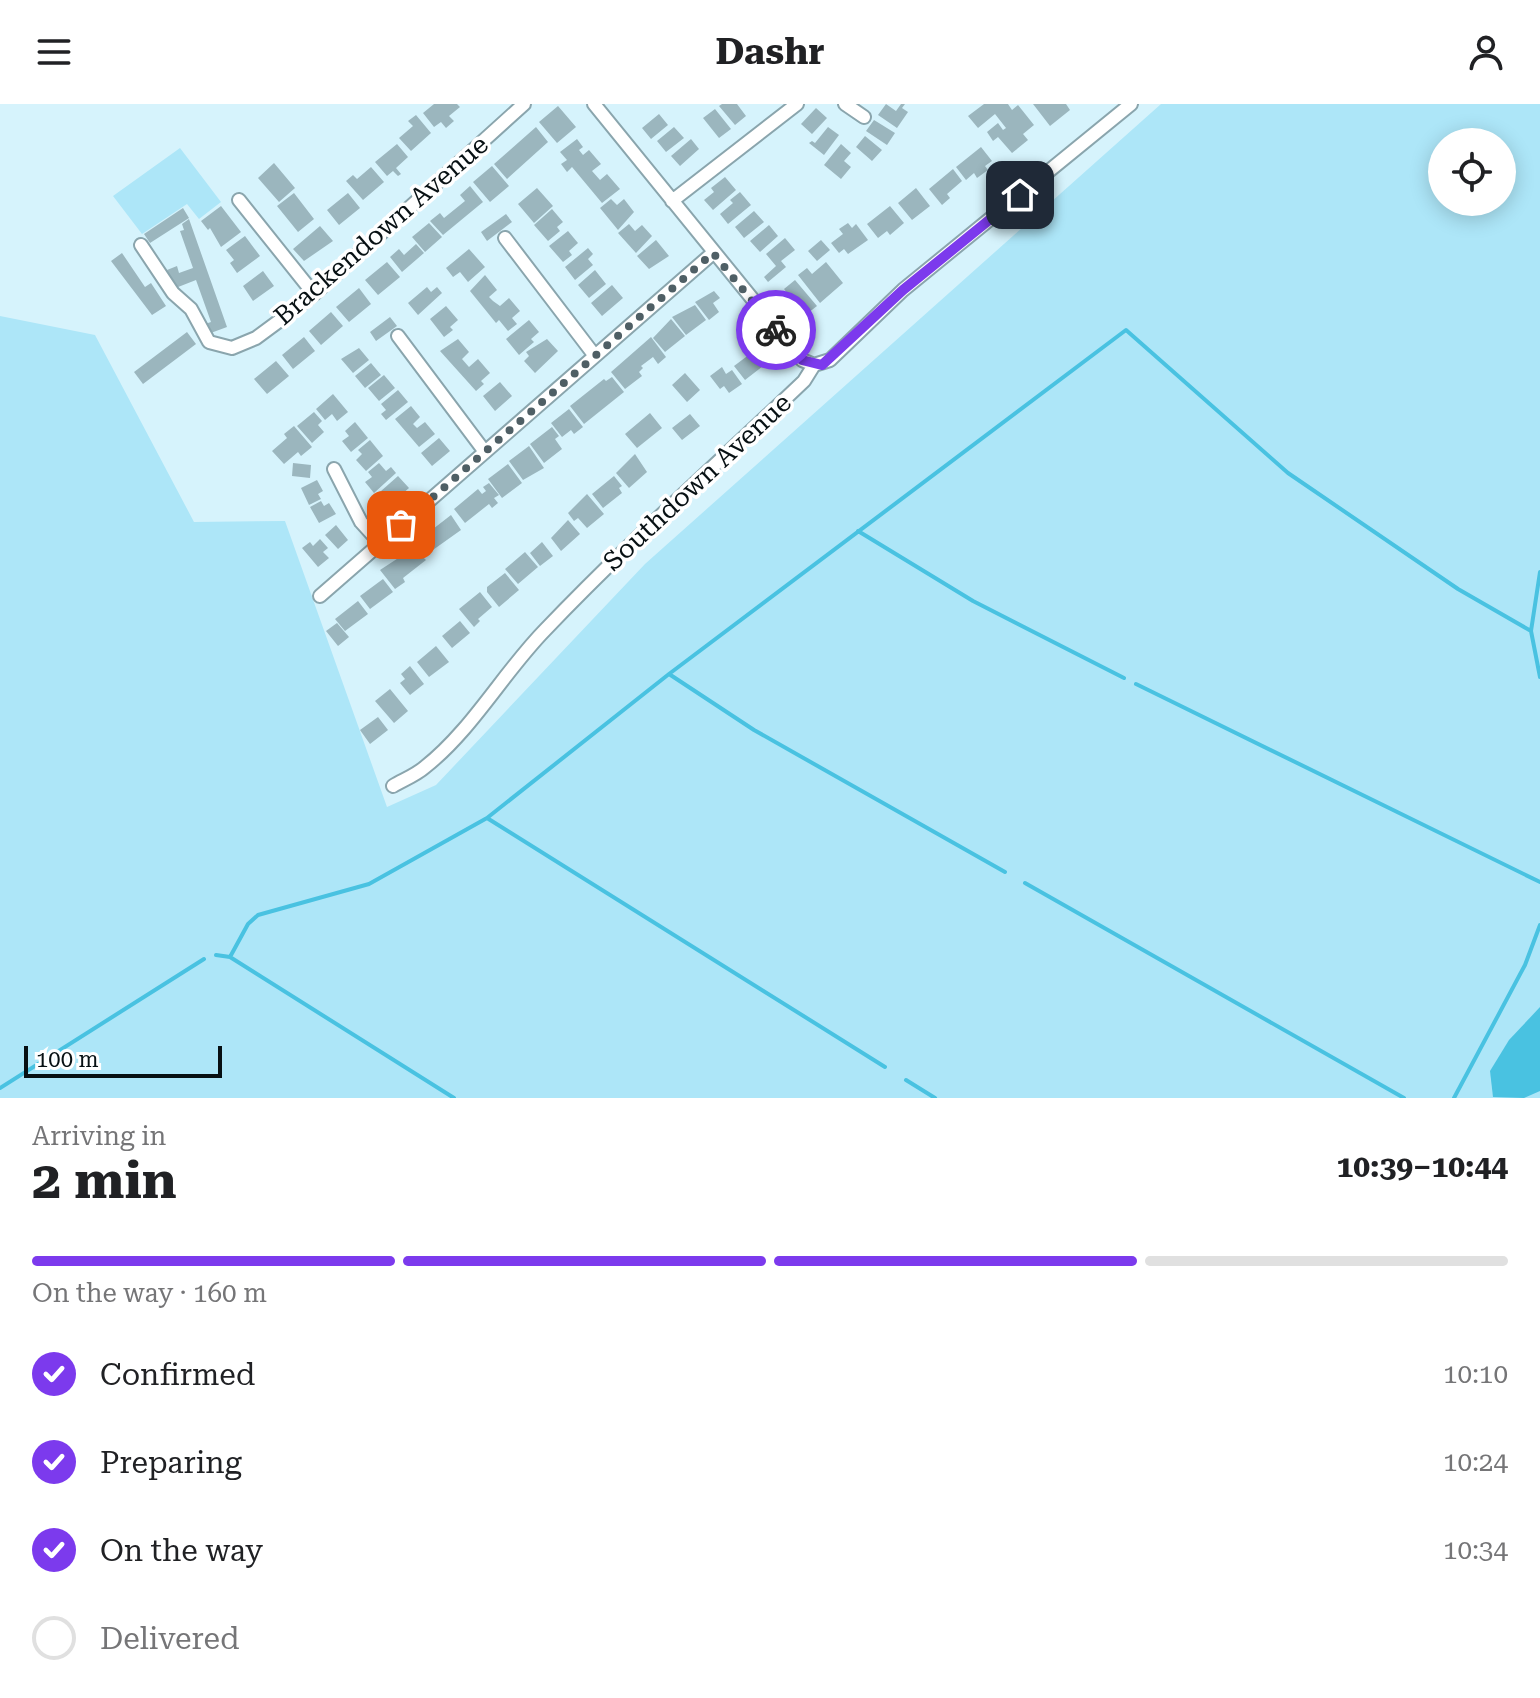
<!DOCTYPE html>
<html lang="en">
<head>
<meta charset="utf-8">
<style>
  :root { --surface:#fff; --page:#f2f2f2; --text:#202124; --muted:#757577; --line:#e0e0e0; --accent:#7c3aed }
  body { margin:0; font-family:"Roboto Serif",serif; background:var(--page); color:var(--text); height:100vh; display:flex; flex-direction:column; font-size:30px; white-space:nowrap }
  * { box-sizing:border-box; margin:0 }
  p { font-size:26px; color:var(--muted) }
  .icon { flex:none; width:44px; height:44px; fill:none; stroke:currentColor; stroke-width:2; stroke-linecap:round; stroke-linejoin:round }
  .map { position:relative; height:994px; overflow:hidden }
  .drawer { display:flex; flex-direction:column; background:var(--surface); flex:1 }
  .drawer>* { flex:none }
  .tools { position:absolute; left:1428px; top:24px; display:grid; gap:16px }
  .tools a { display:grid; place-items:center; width:88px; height:88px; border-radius:50%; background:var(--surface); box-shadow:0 4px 20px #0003; font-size:40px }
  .scale { position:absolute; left:24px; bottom:20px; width:198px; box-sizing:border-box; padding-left:8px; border:4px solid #071013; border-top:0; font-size:22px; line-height:28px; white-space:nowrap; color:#071013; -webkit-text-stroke:6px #fff; paint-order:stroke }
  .pin { position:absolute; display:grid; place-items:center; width:68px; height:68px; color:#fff; margin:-34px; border-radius:16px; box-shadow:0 4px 12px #0006 }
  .courier { position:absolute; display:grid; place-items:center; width:80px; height:80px; margin:-40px; border:6px solid #7c3aed; border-radius:50%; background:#fff; color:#222; box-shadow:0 2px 10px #0007 }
  .summary em { font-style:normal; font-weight:700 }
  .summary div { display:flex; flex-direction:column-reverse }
  .summary { display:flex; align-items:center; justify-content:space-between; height:136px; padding:0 32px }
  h1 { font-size:52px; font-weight:700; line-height:60px }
  .bar { display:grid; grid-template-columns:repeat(4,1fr); gap:12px 8px; align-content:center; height:96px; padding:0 32px }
  .bar i { height:10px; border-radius:6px; background:var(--line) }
  .bar .current { background:var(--accent) }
  .bar p { grid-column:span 4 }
  ol { padding:0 32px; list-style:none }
  li { display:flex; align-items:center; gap:24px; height:88px }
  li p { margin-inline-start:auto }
  li .icon { padding:8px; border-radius:50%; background:var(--accent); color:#fff; stroke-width:4 }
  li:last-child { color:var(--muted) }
  li i { width:44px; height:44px; border:4px solid var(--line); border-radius:50% }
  header { display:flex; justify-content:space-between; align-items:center; height:104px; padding:0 32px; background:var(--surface); font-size:36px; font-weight:700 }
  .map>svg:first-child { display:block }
  .green { fill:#ade6f8; fill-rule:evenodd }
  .water { fill:#49c2e1 }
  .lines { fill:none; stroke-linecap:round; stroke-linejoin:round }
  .stream { stroke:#49c2e1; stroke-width:4 }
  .building { fill:#9bb6be }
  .minor-casing { stroke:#8aa5ad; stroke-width:16 }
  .minor { stroke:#fff; stroke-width:12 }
  .done { stroke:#4f5f65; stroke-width:8; stroke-dasharray:0 14.4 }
  .route { stroke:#7c3aed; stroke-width:10 }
  .labels { text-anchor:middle; stroke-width:7; stroke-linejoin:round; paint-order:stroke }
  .street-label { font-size:26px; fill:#071013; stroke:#fff }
</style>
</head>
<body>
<header><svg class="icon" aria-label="menu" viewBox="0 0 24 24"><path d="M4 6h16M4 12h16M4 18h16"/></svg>Dashr<svg class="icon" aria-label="person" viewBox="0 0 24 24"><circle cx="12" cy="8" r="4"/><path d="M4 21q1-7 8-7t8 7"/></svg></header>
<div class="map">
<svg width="1540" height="994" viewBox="0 0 1540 994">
  <rect width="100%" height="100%" fill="#d6f3fc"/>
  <!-- green -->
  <path class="green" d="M1161,0H1540V994H0V212L95,231L194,418L285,417L387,703L436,681L645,460ZM1442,38H1502V98H1442Z
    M180,44L221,98L199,115L187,100L142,130L113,92Z"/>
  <!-- water -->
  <path class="water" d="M1540,903V987L1524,994L1493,993L1490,967L1509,936Z"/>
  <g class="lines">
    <!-- stream -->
    <path class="stream" d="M858,427L973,497L1124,574
      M1540,468L1531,527L1540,573
      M669,570L754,626L1005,768
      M1136,580L1540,778
      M487,714L885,963
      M1025,779L1404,994
      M216,851L230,853L454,994
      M230,853L248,820L258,811L369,780L487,714L669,570L1126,226L1288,369L1458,485L1531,527
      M906,976L935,994
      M0,984L204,855
      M1454,994L1525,861L1540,821"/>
  </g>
  <!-- building -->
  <path class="building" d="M434,0H457L460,3L449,12L454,17L446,24L441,18L434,23L423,9Z
    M722,0H737L746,12L735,21L719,2Z
    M886,0L896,7L901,0H905L902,4L908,8L897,24L878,11Z
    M984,0H1008L1012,6L1018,1L1034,21L1023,30L1028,36L1012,49L998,33L993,37L987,28L998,19L1003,26L1006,24L995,10L978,24L968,12Z
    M1033,0H1066L1070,6L1050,22Z
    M558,2L576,23L557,39L539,18Z
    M816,4L827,14L812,30L801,20Z
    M715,5L731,25L719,34L703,14Z
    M659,10L668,21L651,35L642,24Z
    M416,11L431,29L411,47L399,34L413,22L408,17Z
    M874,16L895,29L887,41L866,27Z
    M536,23L548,38L507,75L494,60Z
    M674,23L684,34L666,48L657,37Z
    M828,23L839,31L824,51L809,39L812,37L815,39Z
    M865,32L882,46L872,57L856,43Z
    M577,35L583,43L579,46L583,51L589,46L601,60L592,67L600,76L607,70L620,85L602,99L572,63L567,68L561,60L567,56L560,48Z
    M691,35L699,45L680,62L671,52Z
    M397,40L408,53L396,64L401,70L398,72L393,67L387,72L375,58Z
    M841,40L851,49L844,57L851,63L841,75L824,61Z
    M981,43L992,57L985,62L988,66L977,74L974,69L966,76L956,63Z
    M274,59L295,84L279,98L258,74Z
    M492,62L509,82L490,98L473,78Z
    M371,63L384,78L363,96L346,77L353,71L357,75Z
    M953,65L962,77L947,90L950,94L942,101L929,85Z
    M725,73L736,86L713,106L704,96L714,88L711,84Z
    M470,82L483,98L443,131L430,117L440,109L444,114L465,97L460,91Z
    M537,84L553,102L534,119L518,100Z
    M916,84L930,102L912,116L898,99Z
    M740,88L751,101L728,120L720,110L733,99L730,96Z
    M294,89L314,115L298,128L277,102Z
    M348,89L360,104L339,121L327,106Z
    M611,95L617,101L624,95L634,108L618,126L600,104Z
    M221,102L241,128L221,143L210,124L208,126L201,117Z
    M890,102L904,119L890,131L887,127L878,134L867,120Z
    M183,104L189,114L150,139L144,130Z
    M552,105L563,118L557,123L560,127L548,137L534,121Z
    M754,107L764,118L744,134L735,123Z
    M506,110L512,118L487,137L481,128Z
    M189,115L227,223L208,230L205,220L211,218L196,176L173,185L167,166L177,162L179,169L193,164L180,127L184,126L182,120Z
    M429,119L442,133L425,148L412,133Z
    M848,119L852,124L856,120L868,136L848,150L844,145L839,149L831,139L843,130L839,125Z
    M629,120L635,127L642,121L652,132L636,149L618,129Z
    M769,121L778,132L760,148L750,137Z
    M320,122L333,137L304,157L293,145Z
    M568,127L578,139L569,147L572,151L563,158L549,142Z
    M245,132L260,152L237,169L230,159L234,156L226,146Z
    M785,134L795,146L781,157L786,163L768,178L764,173L776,162L766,150Z
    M656,136L669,152L649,165L637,152Z
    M821,136L830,146L817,157L808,147Z
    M416,140L424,149L402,168L390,153L399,145L404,151Z
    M588,144L593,150L588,155L593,161L575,176L565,163Z
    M469,145L485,163L468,178L460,168L453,173L446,164Z
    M122,149L145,183L151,179L166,202L152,211L111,157Z
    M387,158L400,173L378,191L365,176Z
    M826,158L843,179L820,199L798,171L807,164L812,170Z
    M595,166L606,180L589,194L578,181Z
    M263,167L274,182L253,197L243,182Z
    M485,171L497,186L489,193L493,197L500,202L509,194L520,207L512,214L517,220L508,227L499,216L496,219L470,187Z
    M795,176L817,202L808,209L800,200L792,207L798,214L791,220L779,204L791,194L784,185Z
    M612,181L623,194L602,212L591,199Z
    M427,183L431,188L437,183L442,189L418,211L408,199Z
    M359,184L371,200L349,218L336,203Z
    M714,187L720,194L713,199L719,208L709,216L695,198Z
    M695,201L706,216L686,231L672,213Z
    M446,202L458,216L450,223L453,226L444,233L430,215Z
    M331,208L343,222L321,241L309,227Z
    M390,213L397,222L376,237L370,228Z
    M671,215L685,232L665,248L653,234Z
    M529,216L539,228L531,235L534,238L519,251L506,235Z
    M187,228L196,240L143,280L134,268Z
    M304,233L315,247L293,265L282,251Z
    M651,233L666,253L658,260L653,253L641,262L643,264L639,268L642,272L625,285L611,268Z
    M458,235L469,248L462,255L469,263L478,255L490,269L481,277L484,280L476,287L440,247Z
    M547,235L558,247L535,269L524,257L529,252L526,248Z
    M762,241L772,255L745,276L734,262Z
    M359,244L369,256L353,269L341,255Z
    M276,257L289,272L267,290L254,275Z
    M371,259L381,271L365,284L355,272Z
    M722,263L726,270L732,266L742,280L729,289L724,282L720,285L710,272Z
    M685,269L700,286L687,298L672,281Z
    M384,271L395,284L379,297L368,284Z
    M612,273L624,288L584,320L570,302L604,275L606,277Z
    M500,278L512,292L495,307L483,292Z
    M398,286L408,298L386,316L381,310L386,306L381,300Z
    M333,290L348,308L337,317L332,310L325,316L316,305Z
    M411,302L420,313L413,320L417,324L425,318L435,330L419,343L395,315Z
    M569,305L583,323L574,330L571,326L562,333L551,319Z
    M314,308L322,317L318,321L324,328L312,339L297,322Z
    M650,309L662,324L637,344L625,330Z
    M690,310L700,322L682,336L672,324Z
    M355,318L368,334L351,348L342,337L349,332L345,327Z
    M294,322L312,343L301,352L298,348L284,360L272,347L287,334L284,330Z
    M552,323L559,332L555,335L562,345L544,359L530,340Z
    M439,334L450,347L432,362L421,349Z
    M370,336L383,352L366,367L356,356L362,350L358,346Z
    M529,342L544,364L523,376L509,357Z
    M635,350L647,368L629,384L616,369Z
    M293,359L311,361L310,374L292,372Z
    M379,359L386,367L391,363L396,369L374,389L365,378L372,373L368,368Z
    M508,360L522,379L502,394L488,375Z
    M398,372L409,384L383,407L372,395Z
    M614,372L622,382L619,384L622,389L603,404L592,390Z
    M317,376L323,387L318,390L321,395L309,401L301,384Z
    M489,379L499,391L494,394L498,399L492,404L489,400L465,419L454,405L478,385L482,390L486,387L483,383Z
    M587,390L604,410L587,424L578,414L574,417L568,409Z
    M321,397L324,402L329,399L336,410L319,419L310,403Z
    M451,411L461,426L423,453L426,456L403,474L405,478L395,485L380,466L406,449L410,455L421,448L417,443L427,436L424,432Z
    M568,416L580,430L561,447L551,434Z
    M336,421L348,436L338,445L325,431Z
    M320,435L328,444L323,448L329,454L318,463L302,444L310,438L313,442Z
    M542,438L553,452L540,462L530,449Z
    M525,448L538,463L518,480L505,465Z
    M505,469L519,486L499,503L487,488V483Z
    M383,475L393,488L370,505L360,492Z
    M480,488L492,503L478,515L480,517L474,523L459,505Z
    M358,497L368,510L345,527L335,515Z
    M460,517L470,529L452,544L442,532Z
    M337,519L349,533L338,542L326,527Z
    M436,542L449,558L429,573L417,558Z
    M410,562L424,580L410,591L400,579L405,575L401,570Z
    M390,585L408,607L394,619L375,597Z
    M378,613L388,626L370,640L360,626Z"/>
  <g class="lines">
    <!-- minor casing -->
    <g class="minor-casing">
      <path id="minor" d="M594,0L802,256L814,261
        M845,0L864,13
        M239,96L314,190
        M672,97L797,0
        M505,134L595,252
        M141,141L173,189L191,205L209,238L232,244L256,234L279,217L314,190L524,0
        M398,232L485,348
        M334,365L361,418L380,439
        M320,492L713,149
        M393,682C403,676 416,671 425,663C472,626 503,569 545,526C628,439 717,360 804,277L814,261L830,256L903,186L1131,0"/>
    </g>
    <!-- minor -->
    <use href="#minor" class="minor"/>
  </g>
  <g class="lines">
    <!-- done -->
    <path class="done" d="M401,421L713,149L776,226"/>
    <!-- route -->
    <path class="route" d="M776,226L802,256L822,261L903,186L1020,91"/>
  </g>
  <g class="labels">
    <!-- street labels -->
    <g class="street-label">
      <text transform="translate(381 126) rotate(-41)" y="9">Brackendown Avenue</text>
      <text transform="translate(697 378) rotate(-43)" y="9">Southdown Avenue</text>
    </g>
  </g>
</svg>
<div class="tools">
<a><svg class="icon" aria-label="locate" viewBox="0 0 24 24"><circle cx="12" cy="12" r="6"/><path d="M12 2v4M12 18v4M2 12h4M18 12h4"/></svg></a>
</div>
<div class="scale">100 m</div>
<div class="pin" style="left:401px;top:421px;background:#ea580c"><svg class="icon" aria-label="bag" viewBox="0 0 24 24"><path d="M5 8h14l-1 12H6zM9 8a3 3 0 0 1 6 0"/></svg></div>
<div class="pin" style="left:1020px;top:91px;background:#1f2937"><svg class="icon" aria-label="home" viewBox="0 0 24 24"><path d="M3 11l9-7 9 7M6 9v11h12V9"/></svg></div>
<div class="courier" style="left:776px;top:226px"><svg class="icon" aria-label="bike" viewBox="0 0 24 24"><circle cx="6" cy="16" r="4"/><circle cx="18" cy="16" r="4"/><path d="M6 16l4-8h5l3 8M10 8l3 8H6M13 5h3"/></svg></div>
</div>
<section class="drawer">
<div class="summary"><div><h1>2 min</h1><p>Arriving in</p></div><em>10:39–10:44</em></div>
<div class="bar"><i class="current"></i><i class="current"></i><i class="current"></i><i></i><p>On the way · 160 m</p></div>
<ol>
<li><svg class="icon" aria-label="check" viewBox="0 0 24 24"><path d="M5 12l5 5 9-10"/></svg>Confirmed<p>10:10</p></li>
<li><svg class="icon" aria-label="check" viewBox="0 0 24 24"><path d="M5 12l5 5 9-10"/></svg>Preparing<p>10:24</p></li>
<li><svg class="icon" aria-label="check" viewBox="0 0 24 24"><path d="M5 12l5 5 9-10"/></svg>On the way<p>10:34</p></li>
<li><i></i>Delivered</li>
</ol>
</section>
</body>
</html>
